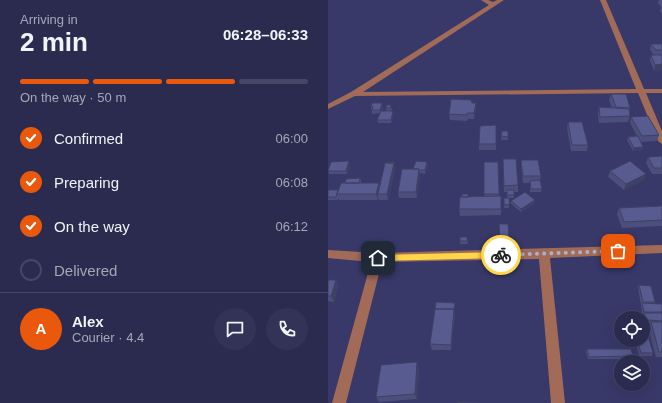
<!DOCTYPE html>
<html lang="en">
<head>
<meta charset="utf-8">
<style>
  :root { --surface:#2a2b4f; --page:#323356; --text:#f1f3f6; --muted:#a5a7b7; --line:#464766; --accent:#ea580c }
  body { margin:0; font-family:Arial,sans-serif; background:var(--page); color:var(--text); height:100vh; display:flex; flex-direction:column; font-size:15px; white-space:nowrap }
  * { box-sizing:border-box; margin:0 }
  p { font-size:13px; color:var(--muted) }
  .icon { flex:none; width:22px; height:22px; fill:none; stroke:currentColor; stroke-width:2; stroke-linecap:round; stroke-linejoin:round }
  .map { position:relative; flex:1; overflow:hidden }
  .panel { display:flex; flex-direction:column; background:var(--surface); width:328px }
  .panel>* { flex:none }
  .controls { position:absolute; left:286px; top:311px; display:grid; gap:8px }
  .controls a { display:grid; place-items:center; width:36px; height:36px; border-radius:50%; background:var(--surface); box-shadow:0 4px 16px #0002,0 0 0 1px var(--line); font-size:20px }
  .pin { position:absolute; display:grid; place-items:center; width:34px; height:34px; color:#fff; margin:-17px; border-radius:8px; box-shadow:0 2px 6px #0006 }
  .courier { position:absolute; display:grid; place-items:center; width:40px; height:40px; margin:-20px; border:3px solid #ffd54a; border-radius:50%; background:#fff; color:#222; box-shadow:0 1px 5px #0007 }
  .head em { font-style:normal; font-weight:800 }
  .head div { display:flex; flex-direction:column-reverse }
  .head { display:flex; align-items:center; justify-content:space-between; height:68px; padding:0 20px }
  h1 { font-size:26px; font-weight:800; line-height:30px }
  .bar { display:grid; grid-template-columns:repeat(4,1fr); gap:6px 4px; align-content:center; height:48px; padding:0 20px }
  .bar i { height:5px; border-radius:3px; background:var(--line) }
  .bar .selected { background:var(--accent) }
  .bar p { grid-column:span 4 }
  .line { display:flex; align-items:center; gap:10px; padding:0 20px; border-top:1px solid var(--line) }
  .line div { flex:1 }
  .round { display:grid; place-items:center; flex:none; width:42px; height:42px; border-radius:21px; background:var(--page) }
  ol { padding:0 20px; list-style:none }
  li { display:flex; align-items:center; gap:12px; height:44px }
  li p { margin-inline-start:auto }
  li .icon { padding:4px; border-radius:50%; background:var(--accent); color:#fff; stroke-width:4 }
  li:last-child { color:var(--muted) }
  li i { width:22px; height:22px; border:2px solid var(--line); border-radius:50% }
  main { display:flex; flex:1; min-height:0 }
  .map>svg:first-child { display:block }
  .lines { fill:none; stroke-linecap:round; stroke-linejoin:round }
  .minor { fill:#a26b58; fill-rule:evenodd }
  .wall { fill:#4c4e7b }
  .shaded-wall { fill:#3e4064 }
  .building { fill:#585b8f; stroke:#3e4064 }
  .route { fill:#ffd54a }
  .done { stroke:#aeafc8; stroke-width:4; stroke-dasharray:0 7.2 }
</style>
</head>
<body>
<main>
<section class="panel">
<div class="head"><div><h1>2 min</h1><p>Arriving in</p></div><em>06:28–06:33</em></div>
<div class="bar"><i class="selected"></i><i class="selected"></i><i class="selected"></i><i></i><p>On the way · 50 m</p></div>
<ol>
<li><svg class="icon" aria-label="check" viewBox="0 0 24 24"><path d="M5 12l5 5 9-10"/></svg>Confirmed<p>06:00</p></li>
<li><svg class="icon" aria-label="check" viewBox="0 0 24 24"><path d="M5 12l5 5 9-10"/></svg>Preparing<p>06:08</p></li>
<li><svg class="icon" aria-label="check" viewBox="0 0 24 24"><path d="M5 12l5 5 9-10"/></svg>On the way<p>06:12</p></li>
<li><i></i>Delivered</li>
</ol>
<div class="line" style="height:72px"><b class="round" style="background:var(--accent);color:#fff">A</b><div><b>Alex</b><p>Courier · 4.4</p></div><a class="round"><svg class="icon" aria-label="chat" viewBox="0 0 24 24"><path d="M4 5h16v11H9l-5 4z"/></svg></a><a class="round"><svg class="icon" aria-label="phone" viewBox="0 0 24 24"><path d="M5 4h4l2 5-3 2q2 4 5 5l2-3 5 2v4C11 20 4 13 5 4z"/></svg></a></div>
</section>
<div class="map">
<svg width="334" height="403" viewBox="0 0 334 403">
  <rect width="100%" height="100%" fill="#383969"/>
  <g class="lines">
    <!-- minor -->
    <path class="minor" d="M153,0H160L165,2L169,0H176L35,92L308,89L272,0H278L316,89H334V93H318L334,131V144L330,141L310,93L27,96L0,109V104L23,92L161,5Z
      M334,245V253L222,258L237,403H223L211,259L54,262L18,403H4L43,262L0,258V250L50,253Z"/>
  </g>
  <!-- wall -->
  <path class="wall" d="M331,0H334V15L332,11L333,7L330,3Z
    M323,44H334V70L326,71L322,60L323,55H326L322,50Z
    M283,94L302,108L301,111L302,116L300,122L271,123L270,114L271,107L284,108L281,100Z
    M144,103H148V109L146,119H140L139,121L122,120L121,114Z
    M43,106H55L54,111H58V108H64L63,111L66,114L63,123H50L49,120L52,113L44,114Z
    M303,117L331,135L329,141L313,142L315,147L314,150L305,151L299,140L300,137L309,136L302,123Z
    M240,122L260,145L259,151H243L239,128Z
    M168,125V150H151V144Z
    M174,131H180V140H173Z
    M334,156V174H324L318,163L320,157Z
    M175,159L190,185V192H186V198H181V208H176V198H179V192H176Z
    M193,160L213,176L212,180L214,189L213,192H202V183H195L193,166Z
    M156,162H170L171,196L173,209V215L132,216L131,209L156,196Z
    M22,165L19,174H1L0,170Z
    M67,165V170L60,200H51L50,197V200H11L10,198V200H0V190H10L17,183L32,178L33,181V183L52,186Z
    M100,165L97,174L92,173V175L89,198H71L70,192L85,169Z
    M282,171L318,174L316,180L296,190L280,177Z
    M183,201L206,204L193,212L183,204Z
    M334,206V226L294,228L289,214L291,208Z
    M171,224L181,239V242H172Z
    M139,237L140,244H132V241Z
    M0,280H8L10,286L6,302L0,301Z
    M311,285L327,302L326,304L334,312V357H328L320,328L322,323H316L315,316V315H314L313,306V305L310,288Z
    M127,303V315L123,350H104L102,344Z
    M307,340H315L325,353L324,356H311Z
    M259,349L305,356L304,359H260L258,352Z
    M91,368L89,399L51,402L48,397Z"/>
  <!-- shaded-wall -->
  <path class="shaded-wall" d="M334,64V70L326,71L327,65Z
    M54,103L55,106L53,113L52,110Z
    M148,103V109L146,119V113Z
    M65,111L66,114L63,123V120Z
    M315,147L314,150L305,151L306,148Z
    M21,161L22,165L19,174L18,171Z
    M67,162V170L60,200L59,194Z
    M99,162L100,165L97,174V170Z
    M91,169L92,175L89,198L88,192Z
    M318,174L316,180L296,190L298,184Z
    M51,183L53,189L50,194V200L48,194Z
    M207,200L206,204L193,212V209Z
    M8,280L10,286L6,302L3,296Z
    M127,303V315L123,350V345Z
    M89,362L91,368L89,399L87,394Z"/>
  <!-- building -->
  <path class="building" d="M323,44H334V50H328Z
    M323,55H334V64L327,65Z
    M283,94H298L302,108L288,107Z
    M123,99L143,100L144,103H148L146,113H139V115L121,114Z
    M44,103H54L52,110H44L45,106H43Z
    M59,105H63L62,108H58Z
    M271,107L301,109L302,116L272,117Z
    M53,111H65L63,120H49Z
    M320,116L331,135L314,136L303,117Z
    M240,122H254L260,145H244Z
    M168,125V144H151L152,126Z
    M174,131H180V137L173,136Z
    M310,136L315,147L306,148L300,137Z
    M334,156V168H326L320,157Z
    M175,159H188L190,185L176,186Z
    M193,160H210L213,176H195Z
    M21,161L18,171H0L3,162Z
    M88,161L99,162L97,170H91V169H85Z
    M302,161L318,174L298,184L282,171Z
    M61,162H67L66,164V163H60Z
    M156,162H170L171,194H156Z
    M57,163H66L59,194H50Z
    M74,169H91L88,192H70Z
    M32,178L31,183H17L18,179Z
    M212,180L214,189H203L202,181Z
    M13,183H51L48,194H9Z
    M0,190H10L8,197H0Z
    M179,190H186V195H179Z
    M197,192L207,200L193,209L183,201Z
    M134,194H140V197H134Z
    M173,196V209H131L132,197Z
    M176,198H181L182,204L176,205Z
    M334,206V220L296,222L291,208Z
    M171,224H180L181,239H172Z
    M132,237H139V241H132Z
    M0,280H8L3,296H0Z
    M311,285L323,286L327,302H315Z
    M108,302L127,303L126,311V309H107V310Z
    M314,303L334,304V312H316Z
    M107,309H126L123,345L102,344Z
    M316,313H334V321L318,320Z
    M323,322H334V352H331Z
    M315,332H319L325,353H313L309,340H315Z
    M259,349H303L305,356L261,357Z
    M89,362L87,394L48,397L53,365Z
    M130,402L152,403H130Z"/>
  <!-- route -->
  <path class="route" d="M173,252L176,255L173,258L50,261L46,258L50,255Z"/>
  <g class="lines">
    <!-- done -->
    <path class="done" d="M173,255L290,251"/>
  </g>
</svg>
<div class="controls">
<a><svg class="icon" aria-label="locate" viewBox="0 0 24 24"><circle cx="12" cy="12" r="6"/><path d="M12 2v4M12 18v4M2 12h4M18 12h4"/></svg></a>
<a><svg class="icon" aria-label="layers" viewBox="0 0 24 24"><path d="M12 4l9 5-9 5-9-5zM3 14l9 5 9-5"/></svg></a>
</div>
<div class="pin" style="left:290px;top:251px;background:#ea580c"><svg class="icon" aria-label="bag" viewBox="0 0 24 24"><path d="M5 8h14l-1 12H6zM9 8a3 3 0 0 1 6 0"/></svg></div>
<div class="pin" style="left:50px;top:258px;background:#1f2937"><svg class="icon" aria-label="home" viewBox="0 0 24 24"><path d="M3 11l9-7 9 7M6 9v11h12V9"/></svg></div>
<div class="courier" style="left:173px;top:255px"><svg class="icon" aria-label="bike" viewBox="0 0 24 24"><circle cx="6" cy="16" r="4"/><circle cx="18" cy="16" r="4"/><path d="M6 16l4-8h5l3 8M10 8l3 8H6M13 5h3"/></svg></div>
</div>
</main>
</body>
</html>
